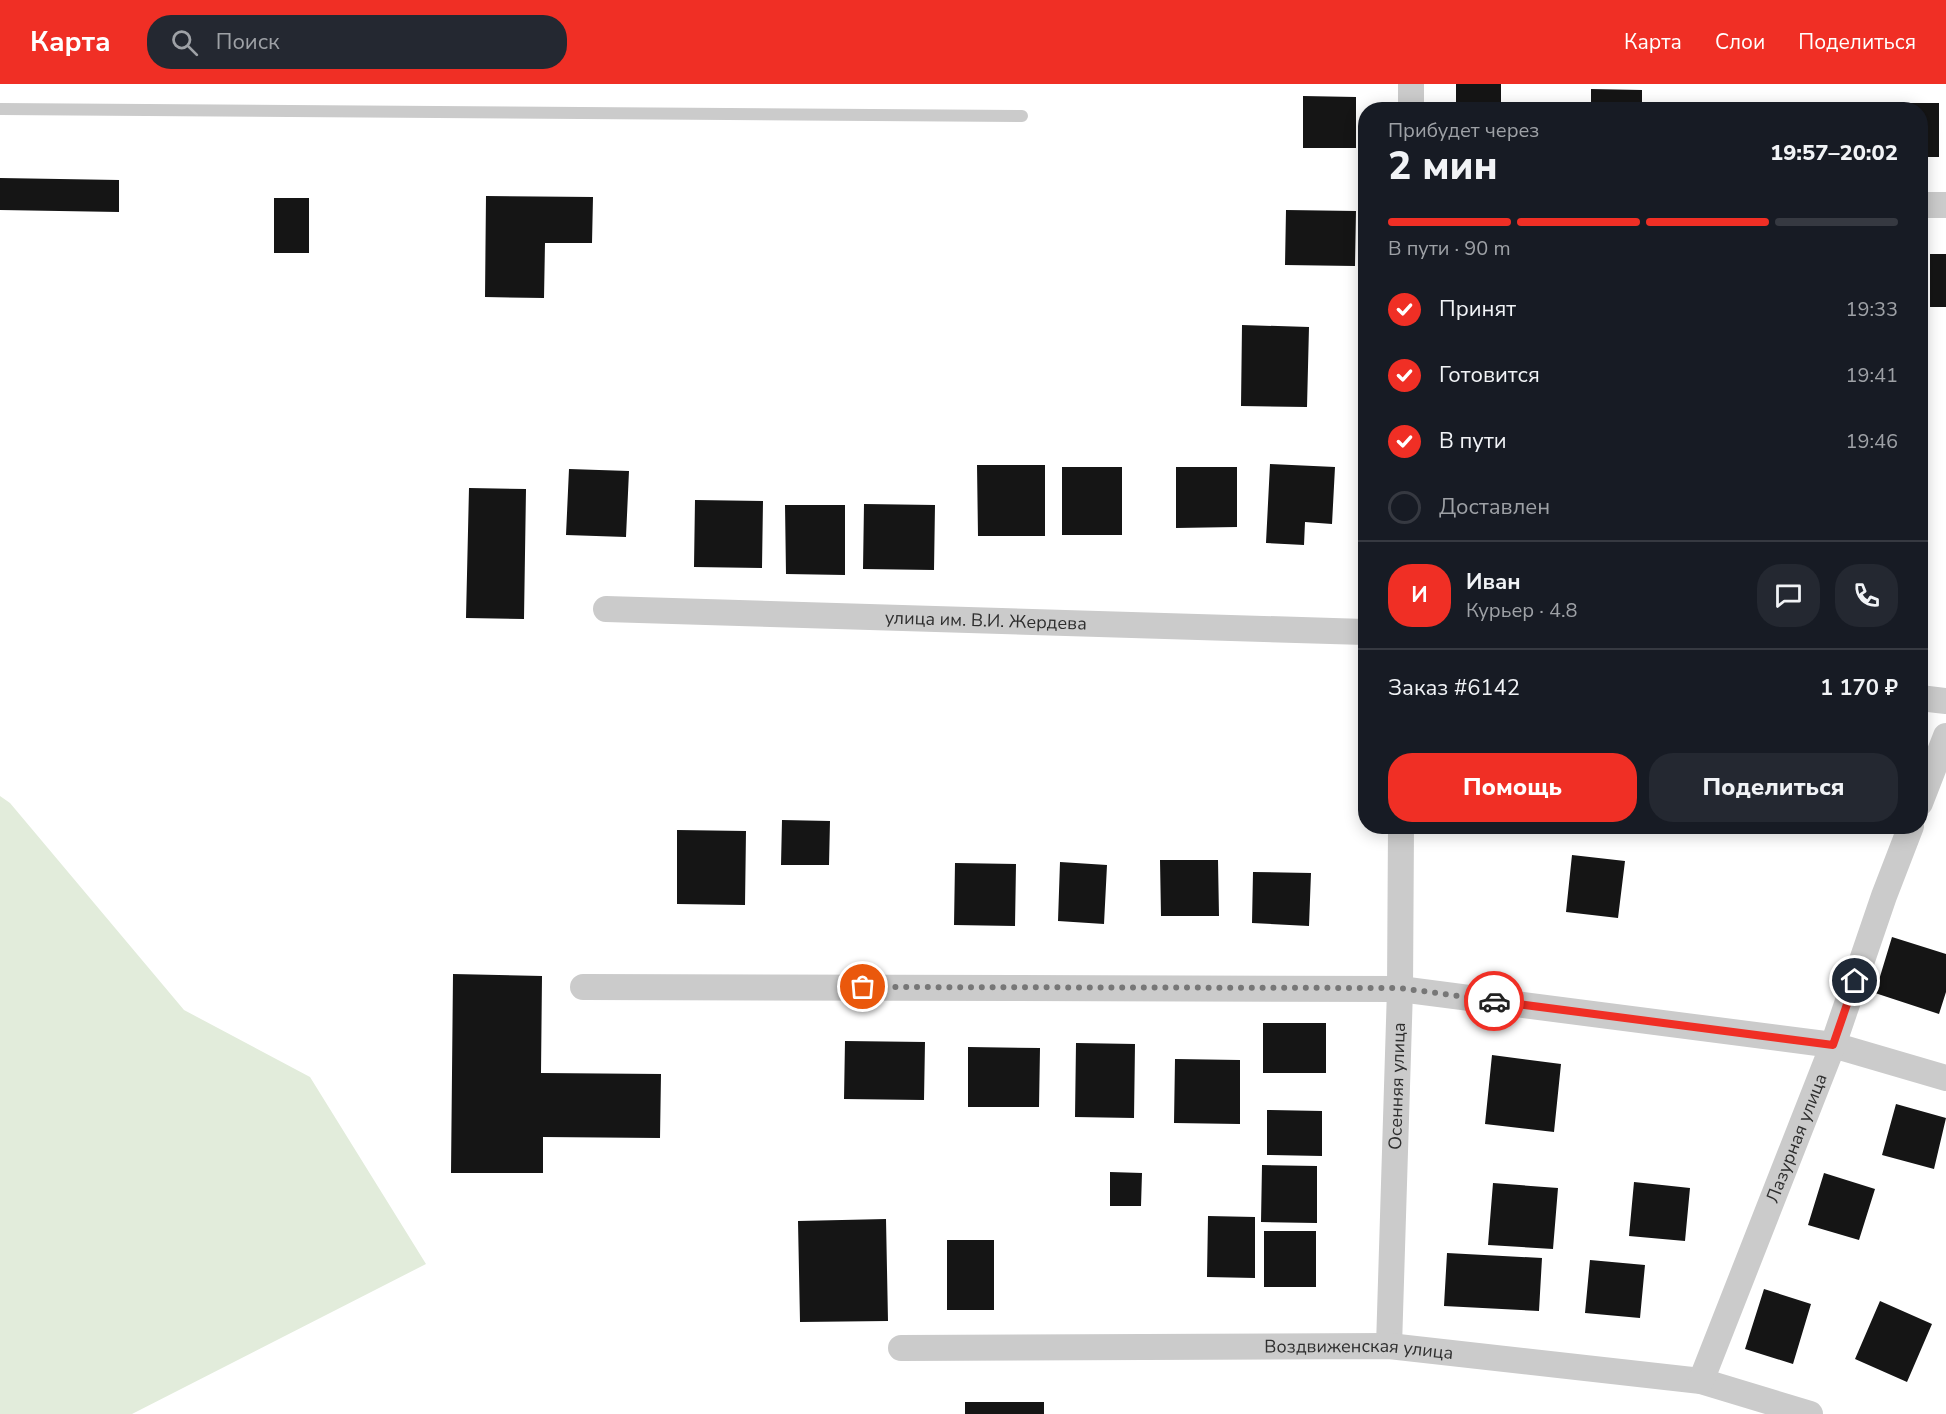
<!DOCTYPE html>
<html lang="ru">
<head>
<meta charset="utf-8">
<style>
  :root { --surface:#171b24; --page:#242831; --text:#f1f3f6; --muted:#9ea1a6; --line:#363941; --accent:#f02f25 }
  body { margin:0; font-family:"Nunito Sans",sans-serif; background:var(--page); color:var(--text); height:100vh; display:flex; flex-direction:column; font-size:22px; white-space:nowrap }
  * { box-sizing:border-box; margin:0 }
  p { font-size:20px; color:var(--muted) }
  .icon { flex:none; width:33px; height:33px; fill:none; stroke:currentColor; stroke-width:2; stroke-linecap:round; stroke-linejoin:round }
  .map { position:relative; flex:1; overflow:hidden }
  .sheet { position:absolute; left:1358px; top:18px; width:570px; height:732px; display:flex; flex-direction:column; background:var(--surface); border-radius:24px; box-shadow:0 3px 15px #0003 }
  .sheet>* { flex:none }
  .pin { position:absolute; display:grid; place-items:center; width:51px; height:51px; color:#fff; margin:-26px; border:3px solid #fff; border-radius:50%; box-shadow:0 2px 6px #0007 }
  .courier { position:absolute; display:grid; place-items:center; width:60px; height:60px; margin:-30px; border:4px solid #f02f25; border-radius:50%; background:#fff; color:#222; box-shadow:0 2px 8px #0007 }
  .headline em { font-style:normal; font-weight:800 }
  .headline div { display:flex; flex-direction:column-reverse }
  .headline { display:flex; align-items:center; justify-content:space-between; height:102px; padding:0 30px }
  h1 { font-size:39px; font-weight:800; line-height:45px }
  .bar { display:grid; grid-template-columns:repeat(4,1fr); gap:9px 6px; align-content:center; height:72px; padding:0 30px }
  .bar i { height:8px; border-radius:4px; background:var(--line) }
  .bar .current { background:var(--accent) }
  .bar p { grid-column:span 4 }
  .line { display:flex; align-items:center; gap:15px; padding:0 30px; border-top:2px solid var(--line) }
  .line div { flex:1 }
  .round { display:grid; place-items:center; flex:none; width:63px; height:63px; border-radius:24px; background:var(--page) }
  ol { padding:0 30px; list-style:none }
  li { display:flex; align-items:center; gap:18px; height:66px }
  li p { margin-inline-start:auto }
  li .icon { padding:6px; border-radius:50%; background:var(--accent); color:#fff; stroke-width:4 }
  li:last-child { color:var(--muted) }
  li i { width:33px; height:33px; border:3px solid var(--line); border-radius:50% }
  .primary-button { display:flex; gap:12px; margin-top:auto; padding:12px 30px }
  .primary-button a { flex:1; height:69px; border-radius:24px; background:var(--accent); color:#fff; font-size:24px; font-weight:800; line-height:69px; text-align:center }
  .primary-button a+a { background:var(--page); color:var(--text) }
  header { display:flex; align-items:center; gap:36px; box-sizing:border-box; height:84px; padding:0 30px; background:var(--accent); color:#fff }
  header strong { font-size:28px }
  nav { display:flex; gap:33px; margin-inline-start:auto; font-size:21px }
  .search { width:420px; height:54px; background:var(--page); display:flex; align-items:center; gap:15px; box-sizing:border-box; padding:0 21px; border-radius:24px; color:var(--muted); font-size:22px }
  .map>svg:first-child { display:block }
  .green { fill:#e2ecdb }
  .building { fill:#151515 }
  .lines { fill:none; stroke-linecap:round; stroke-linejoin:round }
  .service { stroke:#cbcbcb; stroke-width:12 }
  .minor { stroke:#cbcbcb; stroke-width:26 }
  .done { stroke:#777; stroke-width:6; stroke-dasharray:0 10.8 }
  .route { stroke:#f02f25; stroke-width:8 }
  .labels { text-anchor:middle; stroke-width:6; stroke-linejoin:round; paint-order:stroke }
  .street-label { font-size:18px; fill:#2e2e2e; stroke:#fff }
</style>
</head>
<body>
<header>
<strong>Карта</strong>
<div class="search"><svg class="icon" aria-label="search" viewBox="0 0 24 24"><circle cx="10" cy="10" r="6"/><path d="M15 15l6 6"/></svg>Поиск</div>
<nav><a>Карта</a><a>Слои</a><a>Поделиться</a></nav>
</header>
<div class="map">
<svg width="1946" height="1330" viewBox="0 0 1946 1330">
  <rect width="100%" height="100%" fill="#fff"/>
  <!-- green -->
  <path class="green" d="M0,712L10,719L184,926L310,993L426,1180L132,1330H0Z"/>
  <!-- building -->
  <path class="building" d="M1456,0H1501V26H1456Z
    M1591,5L1642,6V26H1591Z
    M1303,12L1356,13V64H1303Z
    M1845,19H1939V73H1920V26H1845Z
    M0,94L119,96V128L0,126Z
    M486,112L593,113L592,159H545L544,214L485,213Z
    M274,114H309V169H274Z
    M1286,126L1356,127L1355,182L1285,181Z
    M1930,170H1946V223H1930Z
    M1242,241L1309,243L1307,323L1241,322Z
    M1270,380L1335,383L1332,440L1305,438L1304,461L1266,459Z
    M977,381H1045V452H978Z
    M1062,383H1122V451H1062Z
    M1176,383H1237V443L1176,444Z
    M569,385L629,387L626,453L566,451Z
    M469,404L526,405L524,535L466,534Z
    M695,416L763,417L762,484L694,483Z
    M864,420L935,421L934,486L863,485Z
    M785,421H845V491L786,490Z
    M782,736L830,737L829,781H781Z
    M677,746L746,747L745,821L677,820Z
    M1572,771L1625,777L1618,834L1566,828Z
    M1160,776H1218L1219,832H1161Z
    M1060,778L1107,781L1104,840L1058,837Z
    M955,779L1016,780L1015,842L954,841Z
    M1253,788L1311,789L1309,842L1252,839Z
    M1892,853L1946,870V908L1939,930L1875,909Z
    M453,890L542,892L541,989L661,990L660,1054L543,1053V1089H451Z
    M1263,939H1326V989H1263Z
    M845,957L925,958L924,1016L844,1015Z
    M1076,959L1135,960L1134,1034L1075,1033Z
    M968,963L1040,964L1039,1023H968Z
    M1492,971L1561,980L1554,1048L1485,1040Z
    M1175,975L1240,976V1040L1174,1039Z
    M1896,1020L1946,1034L1934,1085L1882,1071Z
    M1267,1026L1322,1027V1072L1267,1071Z
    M1262,1081L1317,1082V1139L1261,1138Z
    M1110,1088L1142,1089L1141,1122H1110Z
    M1824,1089L1875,1105L1859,1156L1808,1141Z
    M1634,1098L1690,1104L1685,1157L1629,1152Z
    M1493,1099L1558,1104L1553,1165L1488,1161Z
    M1208,1132L1255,1133V1194L1207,1193Z
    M886,1135L888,1237L800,1238L798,1137Z
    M1264,1147H1316V1203H1264Z
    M947,1156H994V1226H947Z
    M1447,1169L1542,1174L1539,1227L1444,1222Z
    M1590,1176L1645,1181L1640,1234L1585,1229Z
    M1764,1205L1811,1220L1793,1280L1745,1265Z
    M1880,1217L1932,1240L1907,1298L1855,1275Z
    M965,1318H1044V1330H965Z"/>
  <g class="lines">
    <!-- service -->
    <path class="service" d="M0,25L1022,32"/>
    <!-- minor -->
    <g class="minor">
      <path d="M1411,0V26"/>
      <path d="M1920,121H1946"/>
      <path id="s1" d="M606,525L1365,548"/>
      <path d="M1920,614L1946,617"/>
      <path d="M1920,719L1946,652"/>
      <path d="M583,903L1400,905L1833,961L1946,994"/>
      <path id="s2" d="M1389,1262L1400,905L1401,742"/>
      <path id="s3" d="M901,1264L1389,1262L1701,1297L1810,1330"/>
      <path id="s4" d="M1701,1297L1833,961L1884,812L1911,742"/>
    </g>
  </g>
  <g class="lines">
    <!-- done -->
    <path class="done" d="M863,903L1400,904L1494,917"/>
    <!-- route -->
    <path class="route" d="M1494,917L1833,961L1855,897"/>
  </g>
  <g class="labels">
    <!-- street labels -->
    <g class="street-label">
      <text dy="6" stroke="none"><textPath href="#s1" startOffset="380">улица им. В.И. Жердева</textPath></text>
      <text dy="6" stroke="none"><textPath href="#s2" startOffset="260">Осенняя улица</textPath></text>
      <text dy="6" stroke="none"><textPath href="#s4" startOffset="261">Лазурная улица</textPath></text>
      <text dy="6" stroke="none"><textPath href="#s3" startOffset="458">Воздвиженская улица</textPath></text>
    </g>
  </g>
</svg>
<div class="pin" style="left:863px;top:903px;background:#ea580c"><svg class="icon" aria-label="bag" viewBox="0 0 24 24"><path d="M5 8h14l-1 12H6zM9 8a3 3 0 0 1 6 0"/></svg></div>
<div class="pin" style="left:1855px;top:897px;background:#1f2937"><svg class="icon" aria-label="home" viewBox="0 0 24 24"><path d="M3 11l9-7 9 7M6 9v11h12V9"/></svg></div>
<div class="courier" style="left:1494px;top:917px"><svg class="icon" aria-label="car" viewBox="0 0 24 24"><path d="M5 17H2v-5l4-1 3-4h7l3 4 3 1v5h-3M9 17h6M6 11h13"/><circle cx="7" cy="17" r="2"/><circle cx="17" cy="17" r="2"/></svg></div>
<section class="sheet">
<div class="headline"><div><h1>2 мин</h1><p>Прибудет через</p></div><em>19:57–20:02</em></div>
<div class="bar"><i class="current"></i><i class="current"></i><i class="current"></i><i></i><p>В пути · 90 m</p></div>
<ol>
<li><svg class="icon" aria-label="check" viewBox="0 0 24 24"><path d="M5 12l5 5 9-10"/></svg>Принят<p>19:33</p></li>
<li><svg class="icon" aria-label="check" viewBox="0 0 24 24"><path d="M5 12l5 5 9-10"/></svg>Готовится<p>19:41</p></li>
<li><svg class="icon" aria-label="check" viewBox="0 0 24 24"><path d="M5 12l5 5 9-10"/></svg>В пути<p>19:46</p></li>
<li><i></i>Доставлен</li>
</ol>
<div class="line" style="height:108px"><b class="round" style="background:var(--accent);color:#fff">И</b><div><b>Иван</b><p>Курьер · 4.8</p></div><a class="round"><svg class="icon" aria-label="chat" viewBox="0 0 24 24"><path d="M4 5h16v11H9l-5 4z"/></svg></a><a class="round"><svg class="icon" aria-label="phone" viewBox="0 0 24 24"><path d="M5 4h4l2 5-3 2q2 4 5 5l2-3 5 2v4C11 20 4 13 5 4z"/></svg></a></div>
<div class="line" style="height:78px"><div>Заказ #6142</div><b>1 170 ₽</b></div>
<div class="primary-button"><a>Помощь</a><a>Поделиться</a></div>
</section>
</div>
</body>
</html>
